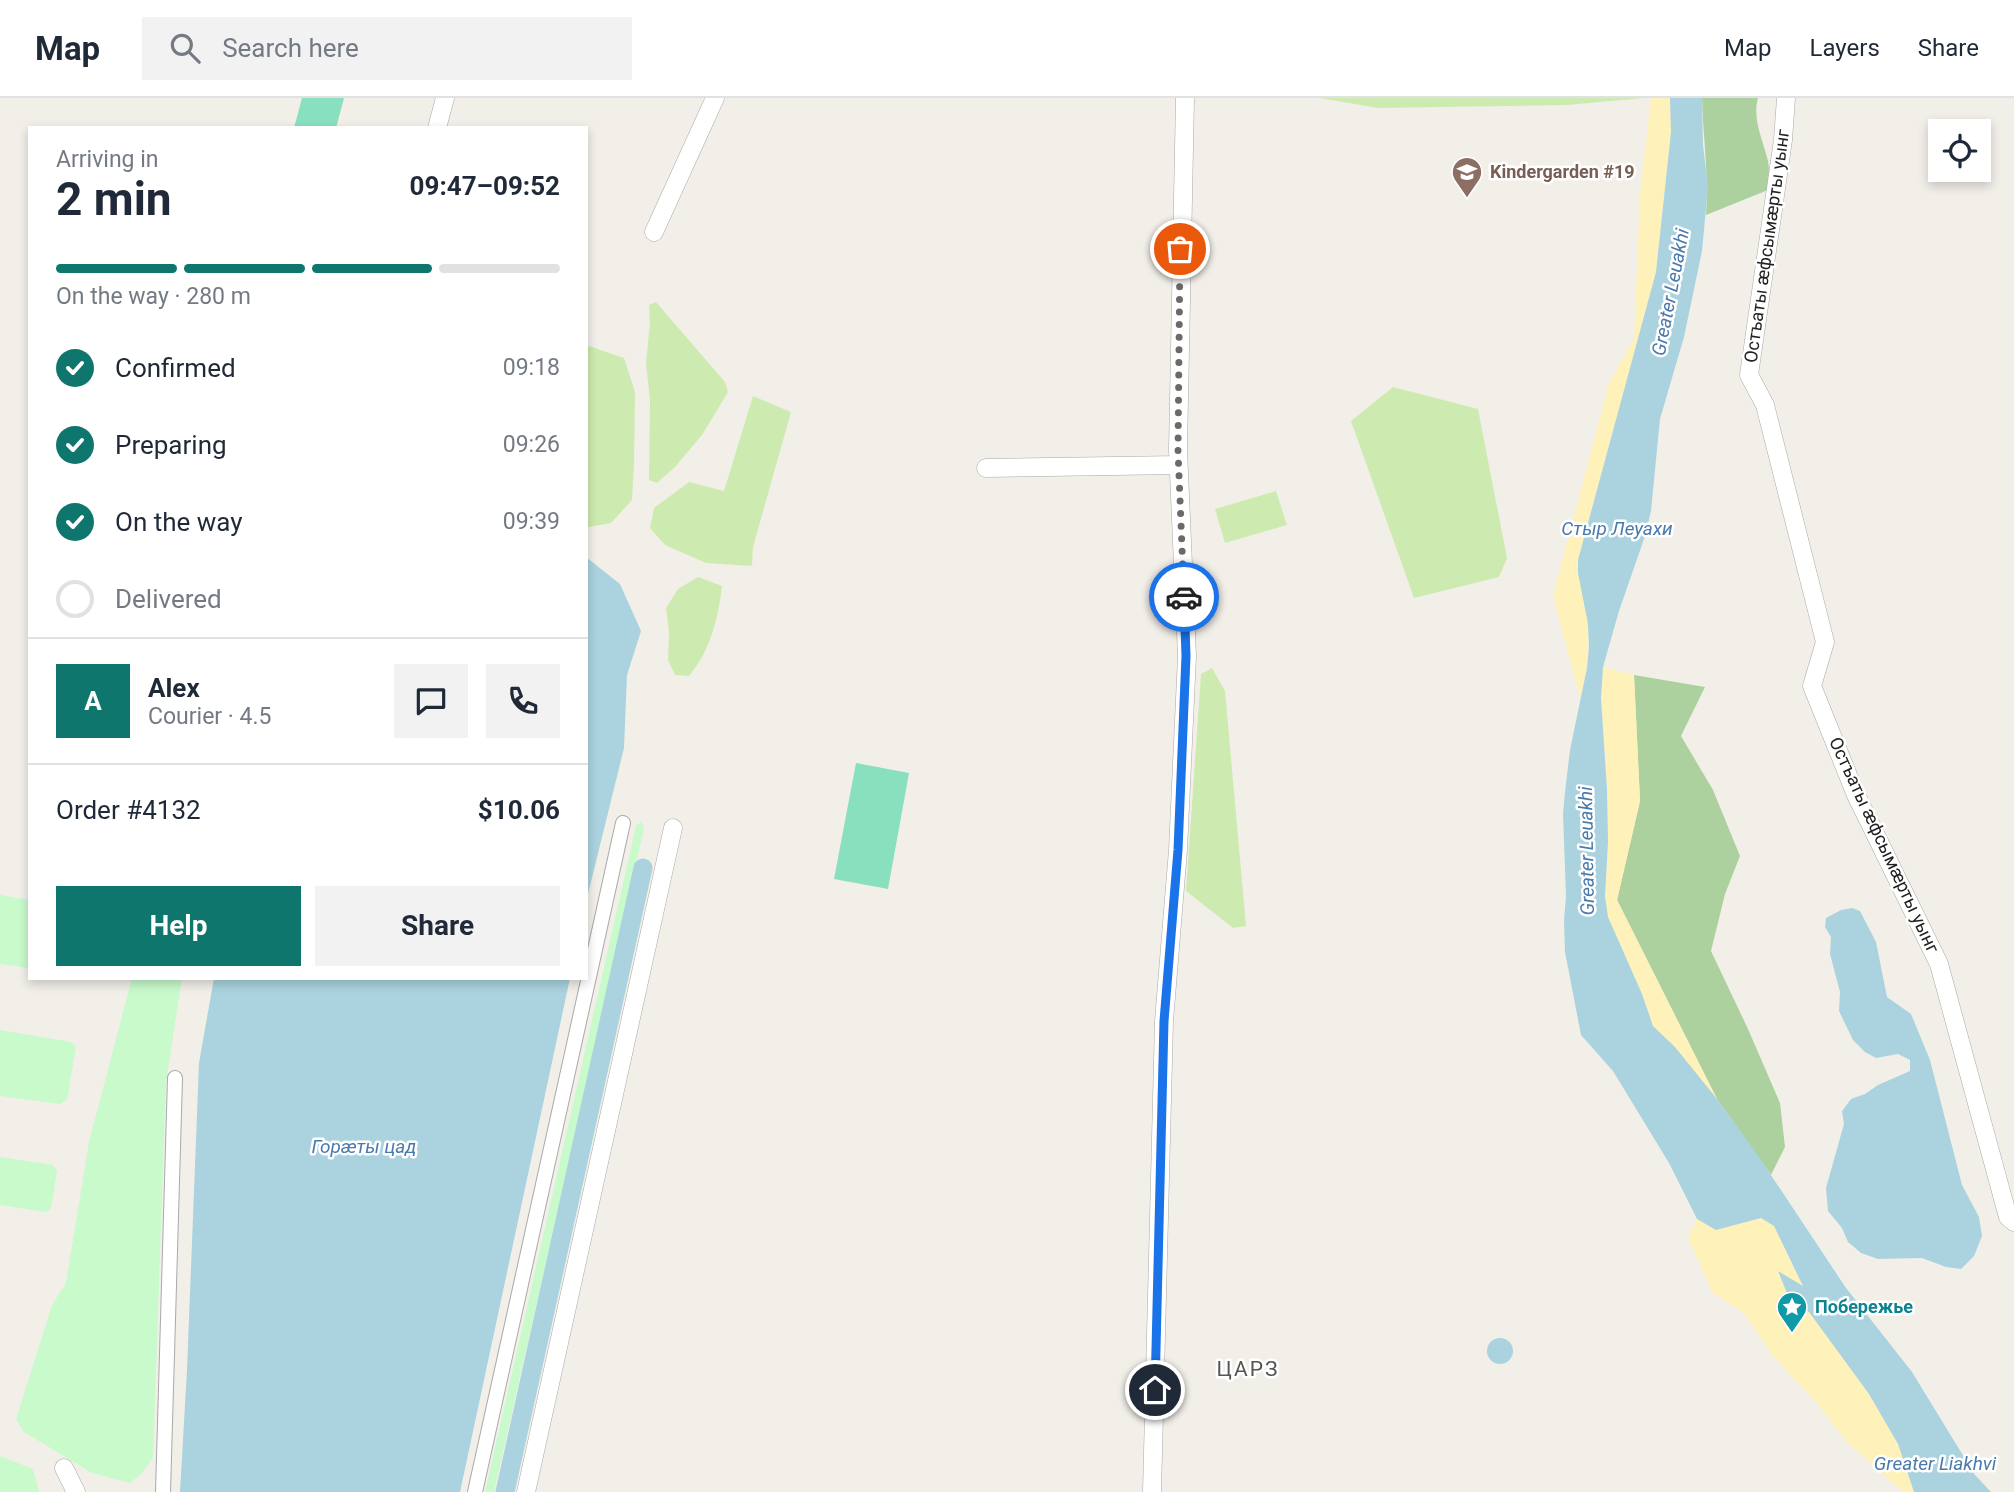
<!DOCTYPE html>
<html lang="en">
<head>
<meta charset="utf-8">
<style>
  :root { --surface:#fff; --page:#f2f2f3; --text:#1f2937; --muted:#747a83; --line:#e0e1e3; --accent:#0f766e }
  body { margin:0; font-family:Roboto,sans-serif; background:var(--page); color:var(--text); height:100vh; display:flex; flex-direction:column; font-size:26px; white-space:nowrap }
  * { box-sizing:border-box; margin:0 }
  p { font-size:23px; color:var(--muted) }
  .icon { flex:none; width:38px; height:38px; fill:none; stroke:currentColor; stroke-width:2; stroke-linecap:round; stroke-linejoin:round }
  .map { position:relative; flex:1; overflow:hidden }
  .sheet { position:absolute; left:28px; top:28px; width:560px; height:854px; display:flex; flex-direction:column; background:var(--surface); border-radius:0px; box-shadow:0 4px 10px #0003 }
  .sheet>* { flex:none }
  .buttons { position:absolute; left:1928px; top:21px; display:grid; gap:14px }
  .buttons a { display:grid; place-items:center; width:63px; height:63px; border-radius:0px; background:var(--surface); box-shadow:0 4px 10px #0003; font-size:35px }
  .pin { position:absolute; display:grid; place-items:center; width:60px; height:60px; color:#fff; margin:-30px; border:4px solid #fff; border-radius:50%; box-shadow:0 2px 7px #0007 }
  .courier { position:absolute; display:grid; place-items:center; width:70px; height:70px; margin:-35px; border:5px solid #1a73e8; border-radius:50%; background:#fff; color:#222; box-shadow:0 2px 9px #0007 }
  .summary em { font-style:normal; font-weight:700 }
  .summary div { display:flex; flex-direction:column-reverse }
  .summary { display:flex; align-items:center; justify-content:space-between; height:119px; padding:0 28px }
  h1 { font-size:46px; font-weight:700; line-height:52px }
  .bar { display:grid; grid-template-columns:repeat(4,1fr); gap:10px 7px; align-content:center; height:84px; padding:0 28px }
  .bar i { height:9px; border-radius:5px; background:var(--line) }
  .bar .selected { background:var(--accent) }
  .bar p { grid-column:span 4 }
  .line { display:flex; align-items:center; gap:18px; padding:0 28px; border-top:2px solid var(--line) }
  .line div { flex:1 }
  .round { display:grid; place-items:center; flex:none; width:74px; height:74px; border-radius:0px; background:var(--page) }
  ol { padding:0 28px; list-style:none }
  li { display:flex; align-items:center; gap:21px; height:77px }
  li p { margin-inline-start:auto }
  li .icon { padding:7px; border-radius:50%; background:var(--accent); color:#fff; stroke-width:4 }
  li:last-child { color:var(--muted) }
  li i { width:38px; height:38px; border:4px solid var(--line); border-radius:50% }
  .button { display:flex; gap:14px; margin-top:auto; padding:14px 28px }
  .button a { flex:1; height:80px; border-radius:0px; background:var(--accent); color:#fff; font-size:28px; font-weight:700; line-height:80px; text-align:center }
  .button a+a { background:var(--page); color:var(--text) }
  header { display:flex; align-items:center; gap:42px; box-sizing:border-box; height:98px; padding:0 35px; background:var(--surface); border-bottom:2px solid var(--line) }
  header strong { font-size:33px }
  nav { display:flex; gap:38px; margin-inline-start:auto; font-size:24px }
  .search { width:490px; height:63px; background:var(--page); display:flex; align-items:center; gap:18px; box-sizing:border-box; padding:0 24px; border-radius:0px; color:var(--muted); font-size:26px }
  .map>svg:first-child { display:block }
  .grass { fill:#cdebb0 }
  .forest { fill:#add19e }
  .sand { fill:#fff1ba }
  .park { fill:#c8facc }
  .pitch { fill:#88e0be }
  .water { fill:#aad3df }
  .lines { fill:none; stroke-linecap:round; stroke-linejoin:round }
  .canal { stroke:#aad3df; stroke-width:19 }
  .pedestrian-casing { stroke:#a9a9a9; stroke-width:16 }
  .minor-casing { stroke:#a9a9a9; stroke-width:19 }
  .pedestrian { stroke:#fff; stroke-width:14 }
  .minor { stroke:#fff; stroke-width:18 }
  .done { stroke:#6b6a68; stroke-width:7; stroke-dasharray:0 12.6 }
  .route { stroke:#1a73e8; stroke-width:9 }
  .labels { text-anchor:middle; stroke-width:5; stroke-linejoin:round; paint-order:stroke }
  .education-label { font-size:18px; font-weight:bold; fill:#785e54; stroke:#fff; text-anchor:start }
  .street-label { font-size:18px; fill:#222; stroke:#fff }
  .culture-label { font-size:18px; font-weight:bold; fill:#0d838f; stroke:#fff; text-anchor:start }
  .water-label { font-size:19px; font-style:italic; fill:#4a7aab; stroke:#fff }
  .quarter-label { font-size:21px; letter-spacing:2px; fill:#555; stroke:#fff }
</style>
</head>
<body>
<header>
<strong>Map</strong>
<div class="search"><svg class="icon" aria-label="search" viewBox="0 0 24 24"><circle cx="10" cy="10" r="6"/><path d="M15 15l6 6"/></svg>Search here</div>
<nav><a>Map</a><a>Layers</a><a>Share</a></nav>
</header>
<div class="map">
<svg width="2014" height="1394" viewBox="0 0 2014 1394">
  <rect width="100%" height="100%" fill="#f2efe9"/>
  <!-- grass -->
  <path class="grass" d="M1320,0H1644L1567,7L1378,10Z
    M656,204L725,284L728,294L702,337L675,369L657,385L649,382L650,302L646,265L650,225L649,207Z
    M586,247L624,260L635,294L634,366L632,402L611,425L589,429H586Z
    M1393,289L1478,311L1507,460L1499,479L1414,500L1351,323Z
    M753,298L791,314L753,449L752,468L706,465L665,447L650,430L654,410L689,384L724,393Z
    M1276,393L1287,427L1225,445L1215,411Z
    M698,479L722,488C718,520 711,552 689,578L675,577L668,562L669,534L666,510L678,491Z
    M1212,570L1225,593L1246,828L1233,830L1186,793L1201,576Z"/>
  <!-- forest -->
  <path class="forest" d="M1702,0H1758C1752,21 1763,42 1768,63C1770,72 1768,82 1768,92L1706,117C1709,78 1703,39 1702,0Z
    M1634,577L1705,589L1681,638L1713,692L1740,758L1725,796L1711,853L1748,931L1780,1005L1785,1049L1771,1077L1717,1001L1617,802L1640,703Z"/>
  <!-- sand -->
  <path class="sand" d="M1651,0H1670L1671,34L1656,174L1578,462C1578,485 1586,506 1588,528C1590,553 1586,576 1580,600L1553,498L1609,285L1634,241L1640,96Z
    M1603,569L1634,577L1640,703L1617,802L1717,1001L1675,949L1653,928L1642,896L1608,819L1605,798L1608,743L1607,692L1601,600Z
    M1761,1120L1774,1128L1803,1190L1779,1174L1789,1200L1809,1214L1869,1296L1898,1346L1914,1394H1903L1847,1344L1816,1304L1772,1257L1744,1215L1712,1194L1688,1140L1697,1121L1716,1131Z"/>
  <!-- park -->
  <path class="park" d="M641,724L644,730L494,1394H485L636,728Z
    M0,797L30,802V870L0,866Z
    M132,880H182L166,984L153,1359L143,1374L130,1385L92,1375L24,1334L16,1321L52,1207L66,1185L89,1044Z
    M0,932L71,944L76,949L67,1002L60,1006L0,998Z
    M0,1059L53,1067L57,1073L51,1110L46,1114L0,1107Z
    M0,1358L33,1371L39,1394H0Z"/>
  <!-- pitch -->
  <path class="pitch" d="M302,0H344L336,30H294Z
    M856,665L909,675L888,791L834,781Z"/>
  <!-- water -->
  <path class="water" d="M1670,0H1702L1703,47L1708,89L1702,153L1684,239L1660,321L1651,413L1645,438L1619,513L1603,569L1601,600L1607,692L1608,743L1605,798L1608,819L1642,896L1653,928L1675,949L1717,1001L1757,1056L1846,1190L1912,1274L1975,1377L1991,1394H1914L1898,1346L1869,1296L1809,1214L1789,1200L1778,1173L1803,1188L1774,1128L1761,1120L1716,1132L1697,1121L1669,1065L1613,973L1581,937L1565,854L1564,823L1566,798L1563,716L1565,694L1570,652L1587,570L1589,549L1588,526L1578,475V462L1656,174L1671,34Z
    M586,459L620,486L641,533L627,577L624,650L586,804Z
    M1852,810L1860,813L1876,844L1887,899L1911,916L1930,962L1962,1087L1979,1119L1982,1138L1974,1158L1961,1171L1946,1169L1922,1160L1878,1161L1861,1155L1848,1144L1842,1130L1828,1113L1826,1090L1844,1026L1842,1013L1851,1001L1865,996L1878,987L1910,973V962L1898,956L1876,960L1865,954L1853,942L1839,913L1840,894L1830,856L1831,839L1825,829L1826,820L1841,812Z
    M214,880H570L460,1394H180L187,1272L199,965Z
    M1487 1253a13 13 0 1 1 26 0a13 13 0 1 1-26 0Z"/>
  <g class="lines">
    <!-- canal -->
    <path class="canal" d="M505,1394L643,770"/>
    <!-- pedestrian casing -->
    <g class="pedestrian-casing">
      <path id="pedestrian" d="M163,1394L175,980
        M475,1394L623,725"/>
    </g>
    <!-- minor casing -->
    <g class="minor-casing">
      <path id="minor" d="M1786,0L1783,42L1749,277L1765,307L1825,544L1812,588L1856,697L1939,866L2008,1119L2014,1124
        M437,30L445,0
        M654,134L715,0
        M986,370L1178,367
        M64,1370L76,1394
        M526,1394L673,730
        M1152,1394L1164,923L1178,752L1187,558L1178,352L1185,0"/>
    </g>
    <!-- pedestrian -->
    <use href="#pedestrian" class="pedestrian"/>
    <!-- minor -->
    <use href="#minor" class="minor"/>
  </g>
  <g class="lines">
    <!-- done -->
    <path class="done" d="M1180,151L1178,352L1184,499"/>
    <!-- route -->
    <path class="route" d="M1155,1292L1164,923L1178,752L1186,558L1184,499"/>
  </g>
  <!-- icons -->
  <defs>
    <g id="school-pin" transform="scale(1.575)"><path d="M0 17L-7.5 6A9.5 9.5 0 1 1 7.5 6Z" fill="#8d6e63" stroke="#fff"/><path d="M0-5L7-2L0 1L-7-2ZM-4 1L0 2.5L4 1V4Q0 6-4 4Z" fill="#fff"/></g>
    <g id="sight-pin" transform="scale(1.575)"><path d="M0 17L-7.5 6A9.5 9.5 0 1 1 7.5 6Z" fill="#0f9aa8" stroke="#fff"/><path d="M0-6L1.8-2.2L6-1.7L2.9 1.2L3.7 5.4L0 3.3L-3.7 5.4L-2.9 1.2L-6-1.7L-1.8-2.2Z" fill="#fff"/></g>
  </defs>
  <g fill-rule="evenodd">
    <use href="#school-pin" x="1467" y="74"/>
    <use href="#sight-pin" x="1792" y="1209"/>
  </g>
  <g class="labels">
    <!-- education labels -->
    <g class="education-label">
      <text x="1490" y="80">Kindergarden #19</text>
    </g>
    <!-- street labels -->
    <g class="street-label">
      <text transform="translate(1767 148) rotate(-82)" y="6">Остъаты æфсымæрты уынг</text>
      <text transform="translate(1884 747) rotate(65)" y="6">Остъаты æфсымæрты уынг</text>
    </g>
    <!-- culture labels -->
    <g class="culture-label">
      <text x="1815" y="1215">Побережье</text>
    </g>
    <!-- water labels -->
    <g class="water-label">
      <text transform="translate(1670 194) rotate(-79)" y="7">Greater Leuakhi</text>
      <text x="1617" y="437">Стыр Леуахи</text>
      <text transform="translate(1586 753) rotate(-91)" y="7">Greater Leuakhi</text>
      <text x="364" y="1055">Горӕты цад</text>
      <text x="1935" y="1372">Greater Liakhvi</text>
    </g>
    <!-- quarter labels -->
    <g class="quarter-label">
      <text x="1248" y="1278">ЦАРЗ</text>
    </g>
  </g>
</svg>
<div class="buttons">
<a><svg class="icon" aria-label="locate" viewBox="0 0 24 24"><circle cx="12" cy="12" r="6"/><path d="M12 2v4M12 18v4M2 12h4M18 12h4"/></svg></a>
</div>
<div class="pin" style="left:1180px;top:151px;background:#ea580c"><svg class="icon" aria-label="bag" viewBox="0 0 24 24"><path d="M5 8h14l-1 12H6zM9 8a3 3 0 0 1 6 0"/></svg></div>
<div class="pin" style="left:1155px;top:1292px;background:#1f2937"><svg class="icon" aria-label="home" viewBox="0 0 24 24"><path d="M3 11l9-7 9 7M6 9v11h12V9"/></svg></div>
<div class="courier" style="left:1184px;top:499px"><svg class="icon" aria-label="car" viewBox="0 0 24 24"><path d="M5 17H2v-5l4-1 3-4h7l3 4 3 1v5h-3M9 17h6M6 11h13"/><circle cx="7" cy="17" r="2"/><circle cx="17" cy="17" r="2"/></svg></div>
<section class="sheet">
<div class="summary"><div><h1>2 min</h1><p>Arriving in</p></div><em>09:47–09:52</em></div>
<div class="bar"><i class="selected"></i><i class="selected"></i><i class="selected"></i><i></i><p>On the way · 280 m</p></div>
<ol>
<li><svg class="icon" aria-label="check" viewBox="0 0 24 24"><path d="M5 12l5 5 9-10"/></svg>Confirmed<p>09:18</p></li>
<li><svg class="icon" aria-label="check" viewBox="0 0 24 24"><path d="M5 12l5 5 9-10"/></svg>Preparing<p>09:26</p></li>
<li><svg class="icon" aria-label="check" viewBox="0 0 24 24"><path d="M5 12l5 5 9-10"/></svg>On the way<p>09:39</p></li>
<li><i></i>Delivered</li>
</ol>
<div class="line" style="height:126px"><b class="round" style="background:var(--accent);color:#fff">A</b><div><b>Alex</b><p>Courier · 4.5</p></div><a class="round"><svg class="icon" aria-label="chat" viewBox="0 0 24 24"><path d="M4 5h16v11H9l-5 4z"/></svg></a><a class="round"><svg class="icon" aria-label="phone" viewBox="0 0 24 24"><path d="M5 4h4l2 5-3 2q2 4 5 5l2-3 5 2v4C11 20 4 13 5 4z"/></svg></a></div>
<div class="line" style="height:91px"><div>Order #4132</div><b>$10.06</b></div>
<div class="button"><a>Help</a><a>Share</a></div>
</section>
</div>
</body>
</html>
